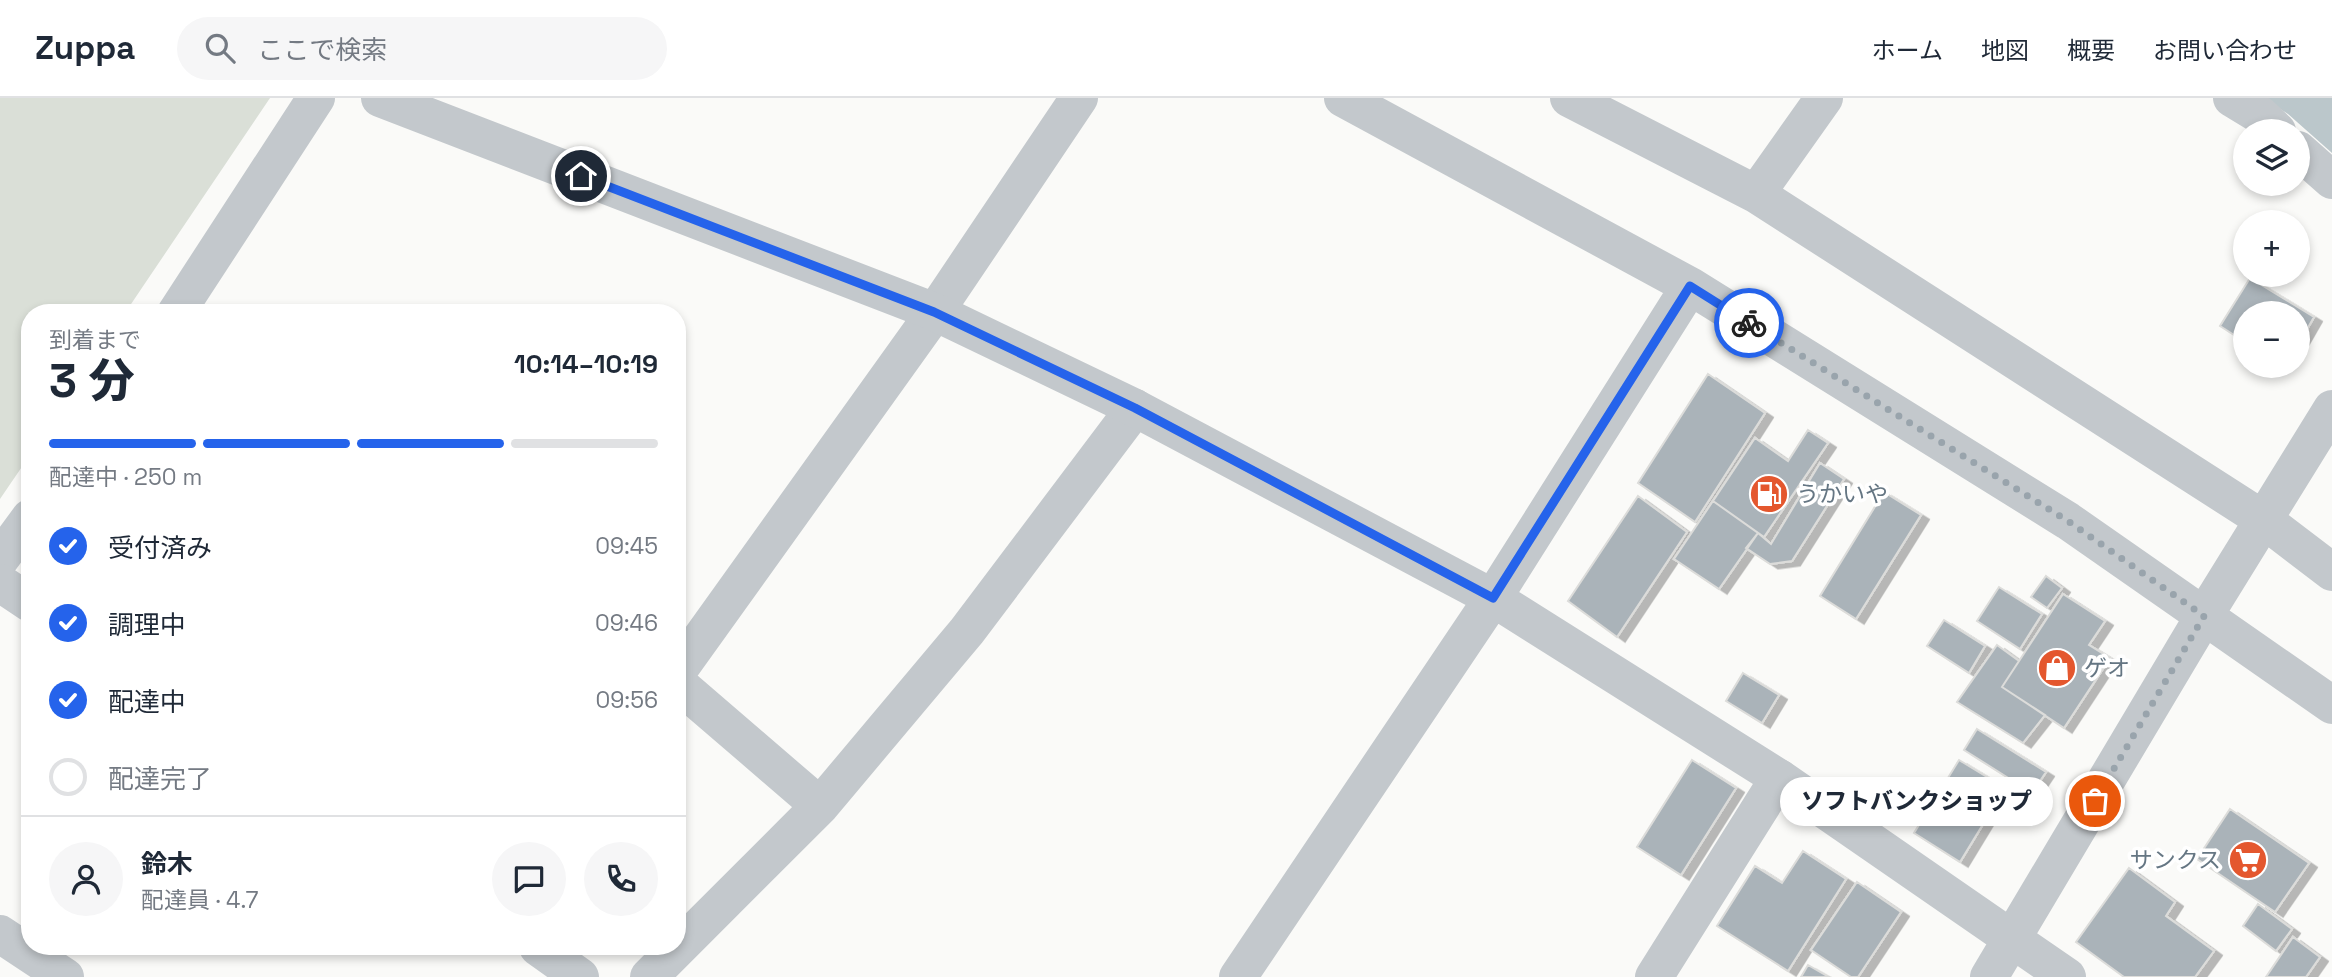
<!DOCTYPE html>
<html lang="ja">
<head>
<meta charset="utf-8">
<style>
  :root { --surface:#fff; --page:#f6f6f7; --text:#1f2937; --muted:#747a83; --line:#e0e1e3; --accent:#2563eb }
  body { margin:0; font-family:"Space Grotesk","Noto Sans JP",sans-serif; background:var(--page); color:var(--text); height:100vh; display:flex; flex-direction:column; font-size:26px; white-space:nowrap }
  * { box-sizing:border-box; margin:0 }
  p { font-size:23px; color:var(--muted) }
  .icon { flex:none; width:38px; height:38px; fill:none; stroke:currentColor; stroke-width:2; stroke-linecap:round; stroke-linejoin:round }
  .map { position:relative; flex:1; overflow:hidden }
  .sheet { position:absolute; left:21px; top:206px; width:665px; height:651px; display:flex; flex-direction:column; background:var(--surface); border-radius:28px; box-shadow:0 4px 10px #0003 }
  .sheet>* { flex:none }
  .fabs { position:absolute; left:2233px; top:21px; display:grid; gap:14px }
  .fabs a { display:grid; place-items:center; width:77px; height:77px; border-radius:50%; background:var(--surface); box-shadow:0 4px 10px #0003; font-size:35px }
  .pin { position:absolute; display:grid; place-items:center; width:60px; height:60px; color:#fff; margin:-30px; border:4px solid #fff; border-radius:50%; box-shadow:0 2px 7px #0007 }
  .courier { position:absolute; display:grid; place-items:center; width:70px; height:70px; margin:-35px; border:5px solid #2563eb; border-radius:50%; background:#fff; color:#222; box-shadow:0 2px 9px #0007 }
  .bubble { position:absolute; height:49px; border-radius:24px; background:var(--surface); box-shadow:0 4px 10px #0003; font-size:23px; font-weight:800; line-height:49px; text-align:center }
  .head em { font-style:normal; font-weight:800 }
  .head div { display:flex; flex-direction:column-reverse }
  .head { display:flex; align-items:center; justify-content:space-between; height:119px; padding:0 28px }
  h1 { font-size:46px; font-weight:800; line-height:52px }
  .bar { display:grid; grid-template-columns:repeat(4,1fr); gap:10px 7px; align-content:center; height:84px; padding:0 28px }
  .bar i { height:9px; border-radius:5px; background:var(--line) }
  .bar .selected { background:var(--accent) }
  .bar p { grid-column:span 4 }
  .line { display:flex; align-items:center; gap:18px; padding:0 28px; border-top:2px solid var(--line) }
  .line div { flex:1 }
  .round { display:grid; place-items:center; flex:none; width:74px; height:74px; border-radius:37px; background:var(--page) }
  ol { padding:0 28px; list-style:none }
  li { display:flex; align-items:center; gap:21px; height:77px }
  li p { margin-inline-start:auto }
  li .icon { padding:7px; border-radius:50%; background:var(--accent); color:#fff; stroke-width:4 }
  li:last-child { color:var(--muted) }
  li i { width:38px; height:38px; border:4px solid var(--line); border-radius:50% }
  header { display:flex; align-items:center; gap:42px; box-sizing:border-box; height:98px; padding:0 35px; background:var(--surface); border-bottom:2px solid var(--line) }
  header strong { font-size:33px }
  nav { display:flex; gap:38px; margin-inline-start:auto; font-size:24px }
  .search { width:490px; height:63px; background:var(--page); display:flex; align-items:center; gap:18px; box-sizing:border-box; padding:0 24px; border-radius:38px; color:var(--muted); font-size:26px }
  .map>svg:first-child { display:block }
  .green { fill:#dadfd7 }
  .water { fill:#bbc7cb }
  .building { fill:#aab3b9; stroke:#dcdcda; stroke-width:2; filter:url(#shadow) }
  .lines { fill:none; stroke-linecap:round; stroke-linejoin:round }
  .minor { stroke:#c3c8cc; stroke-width:38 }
  .tertiary { stroke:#c3c8cc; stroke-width:38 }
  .done { stroke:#99a4ac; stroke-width:7; stroke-dasharray:0 12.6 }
  .route { stroke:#2563eb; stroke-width:9 }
  .labels { text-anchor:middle; stroke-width:7; stroke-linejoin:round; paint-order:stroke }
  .poi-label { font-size:23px; fill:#657683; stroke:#fff; text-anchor:start }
</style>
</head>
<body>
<header>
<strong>Zuppa</strong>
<div class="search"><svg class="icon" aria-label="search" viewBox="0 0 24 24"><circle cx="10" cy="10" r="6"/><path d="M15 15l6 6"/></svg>ここで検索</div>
<nav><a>ホーム</a><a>地図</a><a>概要</a><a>お問い合わせ</a></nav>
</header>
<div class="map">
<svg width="2332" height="879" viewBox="0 0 2332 879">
  <defs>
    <filter id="shadow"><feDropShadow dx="8" dy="4.5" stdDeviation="0" flood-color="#0004"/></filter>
  </defs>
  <rect width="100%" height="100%" fill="#fafaf8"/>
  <!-- green -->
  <path class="green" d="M0,0H270L125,215H30V357L0,401Z"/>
  <!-- water -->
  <path class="water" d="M2263,0H2332V55L2288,16Z"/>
  <!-- building -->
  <path class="building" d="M2250,180L2314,219L2298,247V215H2245V244L2220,228Z
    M1708,276L1765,315L1695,424L1638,385Z
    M1808,332L1828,345L1764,439L1713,403L1755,340L1788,363Z
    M1820,365L1844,381L1792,463L1770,466L1746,450L1758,435L1771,446Z
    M1884,394L1921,417L1856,521L1820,498Z
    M1638,398L1687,434L1617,539L1568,503Z
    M1713,403L1758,435L1719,491L1674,461Z
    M2046,478L2062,490L2047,510L2031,499Z
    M1999,489L2042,516L2020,551L1977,523Z
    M2063,496L2105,523L2089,547L2110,560L2064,630L2002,589Z
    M1944,522L1985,548L1969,575L1927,548Z
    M1997,547L2019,563L2002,589L2045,617L2023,645L1957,604Z
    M1743,575L1779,597L1762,625L1726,603Z
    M1977,631L2046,674L2032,695L1964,652Z
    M1692,662L1736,690L1681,777L1637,749Z
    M1959,662L2005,690L1960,764L1914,735Z
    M2230,711L2309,765L2275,814L2197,761Z
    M1803,753L1846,781L1788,873L1717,828L1755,768L1782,785Z
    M2129,770L2175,804L2166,818L2214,853L2195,879H2124L2076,844Z
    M1857,784L1901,814L1858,879H1851L1811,852Z
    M2258,806L2292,831L2276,853L2243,828Z
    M2293,839L2320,859L2306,879H2266Z
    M1808,867L1829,879H1801Z"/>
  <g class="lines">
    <!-- minor -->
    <path class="minor" d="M2232,0L2260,17L2277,33
      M2298,52L2332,82
      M176,215L316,0
      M0,461L30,420
      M677,574L935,214L1079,0
      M677,585L820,708
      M0,836L65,879
      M649,879L820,708L967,533L1135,310
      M1654,879L1779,680"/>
    <!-- tertiary -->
    <path class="tertiary" d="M380,0L935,214L1135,310L1493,500L1779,680L2067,879
      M1343,0L1690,188L2068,423L2332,607
      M1569,0L1756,96L2264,422L2332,474
      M1756,96L1824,0
      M0,485L30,505
      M538,849L580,879
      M1238,879L1493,500L1690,188
      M1989,879L2204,518L2332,311"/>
  </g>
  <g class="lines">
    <!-- done -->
    <path class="done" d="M1749,225L2068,423L2204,518L2095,703"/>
    <!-- route -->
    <path class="route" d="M581,78L934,214L1135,310L1493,500L1690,188L1749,225"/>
  </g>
  <!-- icons -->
  <defs>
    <g id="fuel-disc" transform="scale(2.0125)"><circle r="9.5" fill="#e4572e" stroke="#fff"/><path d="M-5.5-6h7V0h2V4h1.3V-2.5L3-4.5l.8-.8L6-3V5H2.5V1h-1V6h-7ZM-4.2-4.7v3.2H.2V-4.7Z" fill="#fff"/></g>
    <g id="shop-disc" transform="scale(2.0125)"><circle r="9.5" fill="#e4572e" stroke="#fff"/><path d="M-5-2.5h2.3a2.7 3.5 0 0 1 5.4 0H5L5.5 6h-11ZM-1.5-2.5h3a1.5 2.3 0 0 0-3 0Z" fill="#fff"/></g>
    <g id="supermarket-disc" transform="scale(2.0125)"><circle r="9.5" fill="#e4572e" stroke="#fff"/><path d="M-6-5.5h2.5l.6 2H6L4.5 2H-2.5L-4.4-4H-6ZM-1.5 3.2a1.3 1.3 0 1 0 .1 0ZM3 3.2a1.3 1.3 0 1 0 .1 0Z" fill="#fff"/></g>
  </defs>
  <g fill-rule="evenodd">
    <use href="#fuel-disc" x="1769" y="396"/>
    <use href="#shop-disc" x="2057" y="570"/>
    <use href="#supermarket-disc" x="2248" y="762"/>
  </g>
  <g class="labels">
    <!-- poi labels -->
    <g class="poi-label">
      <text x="1796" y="404">うかいや</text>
      <text x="2084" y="578">ゲオ</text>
      <text x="2221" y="770" text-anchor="end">サンクス</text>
    </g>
  </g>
</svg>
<div class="fabs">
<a><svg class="icon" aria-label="layers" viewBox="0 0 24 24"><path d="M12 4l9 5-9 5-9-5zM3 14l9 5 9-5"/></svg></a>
<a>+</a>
<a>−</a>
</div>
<div class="pin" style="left:2095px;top:703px;background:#ea580c"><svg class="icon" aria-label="bag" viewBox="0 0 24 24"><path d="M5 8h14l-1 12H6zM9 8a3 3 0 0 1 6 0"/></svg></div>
<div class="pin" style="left:581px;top:78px;background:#1f2937"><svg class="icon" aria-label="home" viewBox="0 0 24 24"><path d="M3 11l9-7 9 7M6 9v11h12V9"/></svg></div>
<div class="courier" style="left:1749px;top:225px"><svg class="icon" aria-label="bike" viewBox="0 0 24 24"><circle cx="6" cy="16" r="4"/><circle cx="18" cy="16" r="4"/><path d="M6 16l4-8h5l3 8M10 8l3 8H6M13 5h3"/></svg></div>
<div class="bubble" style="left:1780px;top:679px;width:273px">ソフトバンクショップ</div>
<section class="sheet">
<div class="head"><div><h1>3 分</h1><p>到着まで</p></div><em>10:14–10:19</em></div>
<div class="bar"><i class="selected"></i><i class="selected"></i><i class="selected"></i><i></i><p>配達中 · 250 m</p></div>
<ol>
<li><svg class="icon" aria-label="check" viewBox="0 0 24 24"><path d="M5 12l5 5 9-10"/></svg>受付済み<p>09:45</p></li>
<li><svg class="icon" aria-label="check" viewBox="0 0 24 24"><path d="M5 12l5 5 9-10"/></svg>調理中<p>09:46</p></li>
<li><svg class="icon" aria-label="check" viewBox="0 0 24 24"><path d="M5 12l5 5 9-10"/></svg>配達中<p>09:56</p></li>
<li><i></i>配達完了</li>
</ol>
<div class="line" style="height:126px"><a class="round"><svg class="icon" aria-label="person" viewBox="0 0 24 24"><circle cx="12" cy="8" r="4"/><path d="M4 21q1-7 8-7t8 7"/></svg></a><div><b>鈴木</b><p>配達員 · 4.7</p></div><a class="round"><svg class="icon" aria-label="chat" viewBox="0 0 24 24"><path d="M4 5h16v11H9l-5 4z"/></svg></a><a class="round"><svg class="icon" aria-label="phone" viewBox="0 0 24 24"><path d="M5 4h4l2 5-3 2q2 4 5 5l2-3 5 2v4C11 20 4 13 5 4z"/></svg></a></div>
</section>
</div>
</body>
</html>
